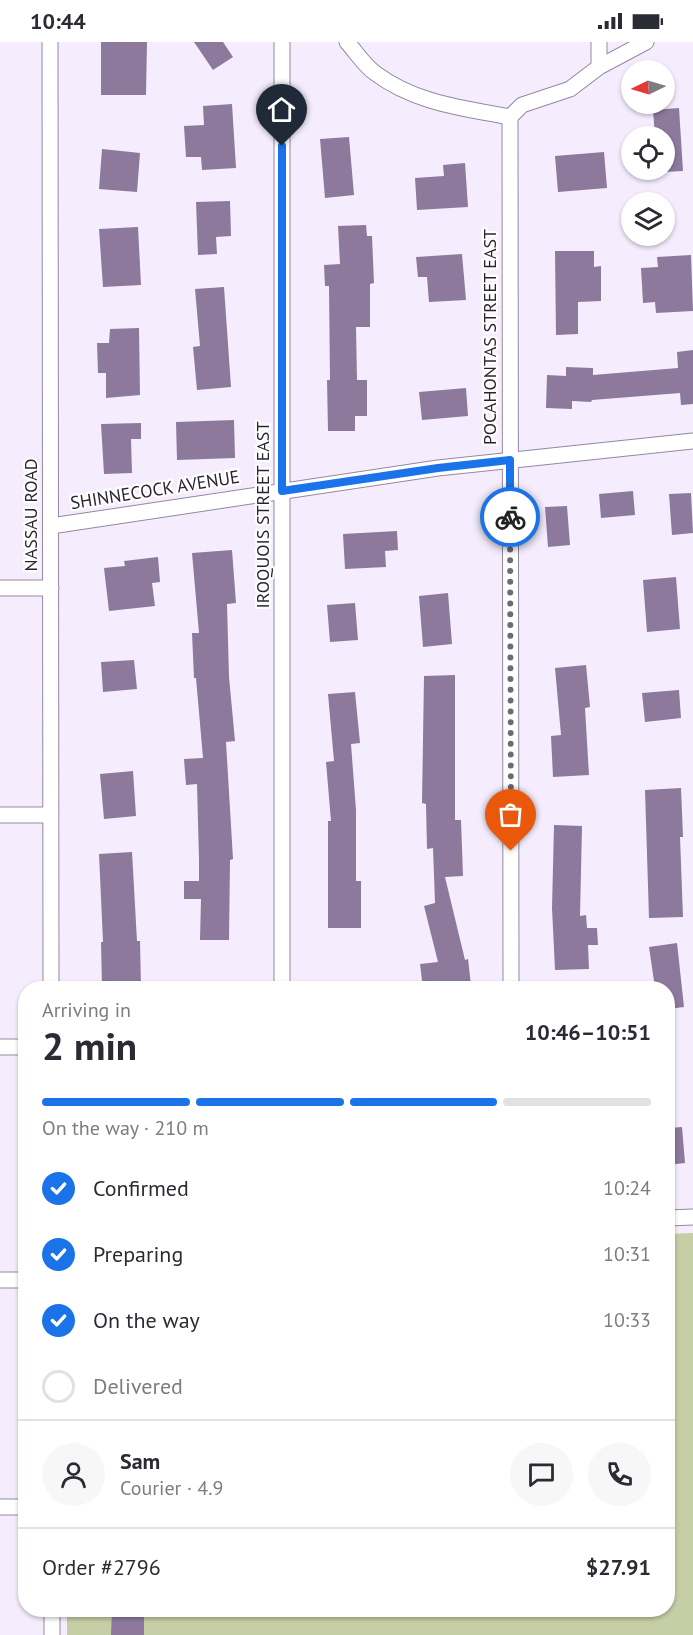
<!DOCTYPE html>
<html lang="en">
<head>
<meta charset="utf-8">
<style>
  :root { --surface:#fff; --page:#f7f7f7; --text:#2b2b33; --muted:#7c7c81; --line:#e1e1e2; --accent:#1a73e8 }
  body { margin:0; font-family:"PT Sans",sans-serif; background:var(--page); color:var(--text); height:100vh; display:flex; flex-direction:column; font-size:22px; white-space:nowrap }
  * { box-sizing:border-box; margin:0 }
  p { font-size:20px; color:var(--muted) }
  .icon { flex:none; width:33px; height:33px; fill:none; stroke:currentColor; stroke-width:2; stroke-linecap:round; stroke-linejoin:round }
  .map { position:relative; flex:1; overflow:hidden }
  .details { position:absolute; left:18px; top:939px; width:657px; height:636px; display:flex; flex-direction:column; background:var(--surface); border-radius:24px; box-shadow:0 2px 4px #0004 }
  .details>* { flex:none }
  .needle { width:39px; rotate:265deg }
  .fabs { position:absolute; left:621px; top:18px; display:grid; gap:12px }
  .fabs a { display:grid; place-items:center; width:54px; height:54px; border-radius:50%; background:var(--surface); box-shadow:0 2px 4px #0004; font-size:30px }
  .pin { position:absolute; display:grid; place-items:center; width:51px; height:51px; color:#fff; margin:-62px -26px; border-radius:50% 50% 50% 0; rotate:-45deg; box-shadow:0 0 6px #0007 }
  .pin .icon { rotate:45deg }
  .courier { position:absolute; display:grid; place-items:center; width:60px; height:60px; margin:-30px; border:4px solid #1a73e8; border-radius:50%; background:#fff; color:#222; box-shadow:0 2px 8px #0007 }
  .overview em { font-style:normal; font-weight:700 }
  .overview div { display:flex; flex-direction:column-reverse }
  .overview { display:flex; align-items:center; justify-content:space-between; height:102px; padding:0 24px }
  h1 { font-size:39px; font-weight:700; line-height:45px }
  .bar { display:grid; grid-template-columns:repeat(4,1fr); gap:9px 6px; align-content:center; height:72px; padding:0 24px }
  .bar i { height:8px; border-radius:4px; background:var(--line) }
  .bar .on { background:var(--accent) }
  .bar p { grid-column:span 4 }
  .line { display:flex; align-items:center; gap:15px; padding:0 24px; border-top:2px solid var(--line) }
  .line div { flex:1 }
  .round { display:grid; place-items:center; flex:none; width:63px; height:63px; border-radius:32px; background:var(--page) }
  ol { padding:0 24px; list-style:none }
  li { display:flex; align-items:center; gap:18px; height:66px }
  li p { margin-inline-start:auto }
  li .icon { padding:6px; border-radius:50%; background:var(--accent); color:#fff; stroke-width:4 }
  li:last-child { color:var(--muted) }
  li i { width:33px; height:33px; border:3px solid var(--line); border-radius:50% }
  .status { display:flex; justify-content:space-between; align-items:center; height:42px; padding:0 30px; background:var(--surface); direction:ltr }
  .status svg { height:16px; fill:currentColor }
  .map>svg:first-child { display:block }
  .green { fill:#c6cea5 }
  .building { fill:#8c799c }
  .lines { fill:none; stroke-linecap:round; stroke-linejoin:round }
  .minor-casing { stroke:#95889f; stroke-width:17 }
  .minor { stroke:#fff; stroke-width:15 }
  .done { stroke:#706a76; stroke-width:6; stroke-dasharray:0 10.8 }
  .route { stroke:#1a73e8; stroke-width:8 }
  .labels { text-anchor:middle; stroke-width:4.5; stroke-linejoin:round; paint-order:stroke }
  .street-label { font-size:18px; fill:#29242e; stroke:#fefefe }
</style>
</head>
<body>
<div class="status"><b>10:44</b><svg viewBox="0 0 49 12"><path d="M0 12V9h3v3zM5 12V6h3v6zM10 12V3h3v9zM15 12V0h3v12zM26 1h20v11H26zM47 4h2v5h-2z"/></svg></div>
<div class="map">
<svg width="693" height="1593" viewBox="0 0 693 1593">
  <rect width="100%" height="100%" fill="#f5edfd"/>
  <!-- green -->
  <path class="green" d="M693,1191V1593H67V1568H668V1192Z"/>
  <!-- building -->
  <path class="building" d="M101,0H147L146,53H101Z
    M194,0H223L233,15L213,28Z
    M232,62L236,126L202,128L201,115H186L184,84L204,83L203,64Z
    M679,66L683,129L664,130V94H655L653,68Z
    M349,95L354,153L325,156L320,97Z
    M102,107L140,111L137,150L99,147Z
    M604,110L607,146L558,150L555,114Z
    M465,121L468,165L417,168L415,136L444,134L443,123Z
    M230,159L231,194L216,195L217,212L198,213L196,160Z
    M366,183L367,194H372L374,241L370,242V285H356L357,338H367V374H355V389H328L327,338H330L329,244H325L324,223L340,222L338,184Z
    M138,185L141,243L103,245L99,187Z
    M555,209H594V225L601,224V259L578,260V292L556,293Z
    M462,212L466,258L429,260L427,235H418L416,215Z
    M691,213L693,269L656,271L655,260L643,261L641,226L658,225L657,215Z
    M224,245L231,345L197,348L193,305L200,304L195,247Z
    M139,286L140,353L106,356V331H98L97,301H109L110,287Z
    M693,308V362L681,363L680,351L592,358L591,360L572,359V367L546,366L547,333L566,334V325L593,326V333L678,326L677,310Z
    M466,346L468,374L422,378L419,350Z
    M234,378L235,416L177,418L176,380Z
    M141,381V397H131L132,431L104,432L101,382Z
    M633,449L635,473L601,476L599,452Z
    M691,451L693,491L672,493L669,452Z
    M567,464L570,503L548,505L545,465Z
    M397,489L398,508L385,509L386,525L345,527L343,492Z
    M232,508L236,561L227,562L229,635L235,699L226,700L233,817L230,818L229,898H200L201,857H184V839H199V818L197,742L186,743L184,717L203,716L196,636H194L192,591H199L192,511Z
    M158,515L160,540L152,541L155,564L109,569L104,526L125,524L124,519Z
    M676,535L680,587L647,590L643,538Z
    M448,551L452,602L423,605L419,554Z
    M355,561L358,598L330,600L327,563Z
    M134,618L137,647L103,650L101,620Z
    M586,623L590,665L585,666L589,733L553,735L551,694L561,693L555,626Z
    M455,633V778H461L463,834L445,835L465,918L468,917L471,943L423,946L420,922L438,920L424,864L435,861L433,806L427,807L426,762L422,761L424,634Z
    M679,648L681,676L645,680L642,651Z
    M355,650L360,701L351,702L356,768V839H361V886H328V779H331L326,720L334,719L328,652Z
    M133,729L136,774L104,777L100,732Z
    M681,746L683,795H680L683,875L649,876L645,748Z
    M554,783L582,784L580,874L586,873L587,886H597L598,903H588L589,927L555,928L552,866Z
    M132,810L137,899H140L141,946H102L101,900H103L99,812Z
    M677,901L684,965L668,967V946H655L649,905Z
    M682,1085L685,1121L668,1123V1086Z
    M112,1568H144V1593H111Z"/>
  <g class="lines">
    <!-- minor casing -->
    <g class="minor-casing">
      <path id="minor" d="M50,0L51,946
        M347,0C356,10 364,23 375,31C415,61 462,66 510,75
        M599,0V25
        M510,75L511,946
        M510,75L522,63L570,47L599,25L646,0
        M51,484L438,426L693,399
        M0,546H51
        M0,773H51
        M282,946V0
        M0,1005H26
        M668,1176L693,1175
        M0,1238H26
        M0,1465H26
        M52,1568V1593"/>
    </g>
    <!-- minor -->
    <use href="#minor" class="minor"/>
  </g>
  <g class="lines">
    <!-- done -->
    <path class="done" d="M510,475L511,809"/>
    <!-- route -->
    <path class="route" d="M282,104V449L438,426L510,418V475"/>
  </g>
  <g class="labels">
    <!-- street labels -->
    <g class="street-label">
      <text transform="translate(490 295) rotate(-90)" y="6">POCAHONTAS STREET EAST</text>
      <text transform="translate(155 448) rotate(-9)" y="6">SHINNECOCK AVENUE</text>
      <text transform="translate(31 473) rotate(-90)" y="6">NASSAU ROAD</text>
      <text transform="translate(263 473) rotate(-90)" y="6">IROQUOIS STREET EAST</text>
    </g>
  </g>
</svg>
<div class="fabs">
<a><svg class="needle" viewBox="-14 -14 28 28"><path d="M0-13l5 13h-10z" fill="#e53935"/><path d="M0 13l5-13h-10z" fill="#7c7c81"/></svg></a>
<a><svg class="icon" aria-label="locate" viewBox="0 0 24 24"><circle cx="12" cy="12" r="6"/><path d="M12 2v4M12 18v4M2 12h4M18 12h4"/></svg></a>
<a><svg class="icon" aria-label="layers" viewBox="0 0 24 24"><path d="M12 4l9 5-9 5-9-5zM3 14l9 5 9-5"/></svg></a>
</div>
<div class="pin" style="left:511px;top:809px;background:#ea580c"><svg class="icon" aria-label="bag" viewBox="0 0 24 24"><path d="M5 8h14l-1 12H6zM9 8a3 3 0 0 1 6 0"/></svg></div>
<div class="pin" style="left:282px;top:104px;background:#1f2937"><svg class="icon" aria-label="home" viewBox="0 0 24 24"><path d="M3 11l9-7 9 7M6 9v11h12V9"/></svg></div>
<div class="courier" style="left:510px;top:475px"><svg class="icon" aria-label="bike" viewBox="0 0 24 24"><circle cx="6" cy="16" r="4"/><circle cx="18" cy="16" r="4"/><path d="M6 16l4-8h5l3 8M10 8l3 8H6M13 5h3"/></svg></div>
<section class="details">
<div class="overview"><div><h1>2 min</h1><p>Arriving in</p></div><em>10:46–10:51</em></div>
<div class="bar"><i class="on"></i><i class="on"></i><i class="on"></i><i></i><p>On the way · 210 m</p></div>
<ol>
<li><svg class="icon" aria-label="check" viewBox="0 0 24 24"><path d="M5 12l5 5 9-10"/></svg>Confirmed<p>10:24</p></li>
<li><svg class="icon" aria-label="check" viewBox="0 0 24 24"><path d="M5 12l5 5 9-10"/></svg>Preparing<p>10:31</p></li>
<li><svg class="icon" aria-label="check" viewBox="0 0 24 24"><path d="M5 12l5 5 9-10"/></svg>On the way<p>10:33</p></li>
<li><i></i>Delivered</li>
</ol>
<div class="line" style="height:108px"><a class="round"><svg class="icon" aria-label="person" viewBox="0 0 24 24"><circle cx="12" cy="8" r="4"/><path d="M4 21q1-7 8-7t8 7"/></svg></a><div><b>Sam</b><p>Courier · 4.9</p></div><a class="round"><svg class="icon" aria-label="chat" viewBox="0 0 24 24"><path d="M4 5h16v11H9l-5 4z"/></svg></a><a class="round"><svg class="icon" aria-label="phone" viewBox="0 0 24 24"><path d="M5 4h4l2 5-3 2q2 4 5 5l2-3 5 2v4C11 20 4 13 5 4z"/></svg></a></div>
<div class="line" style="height:78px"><div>Order #2796</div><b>$27.91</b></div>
</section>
</div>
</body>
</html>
